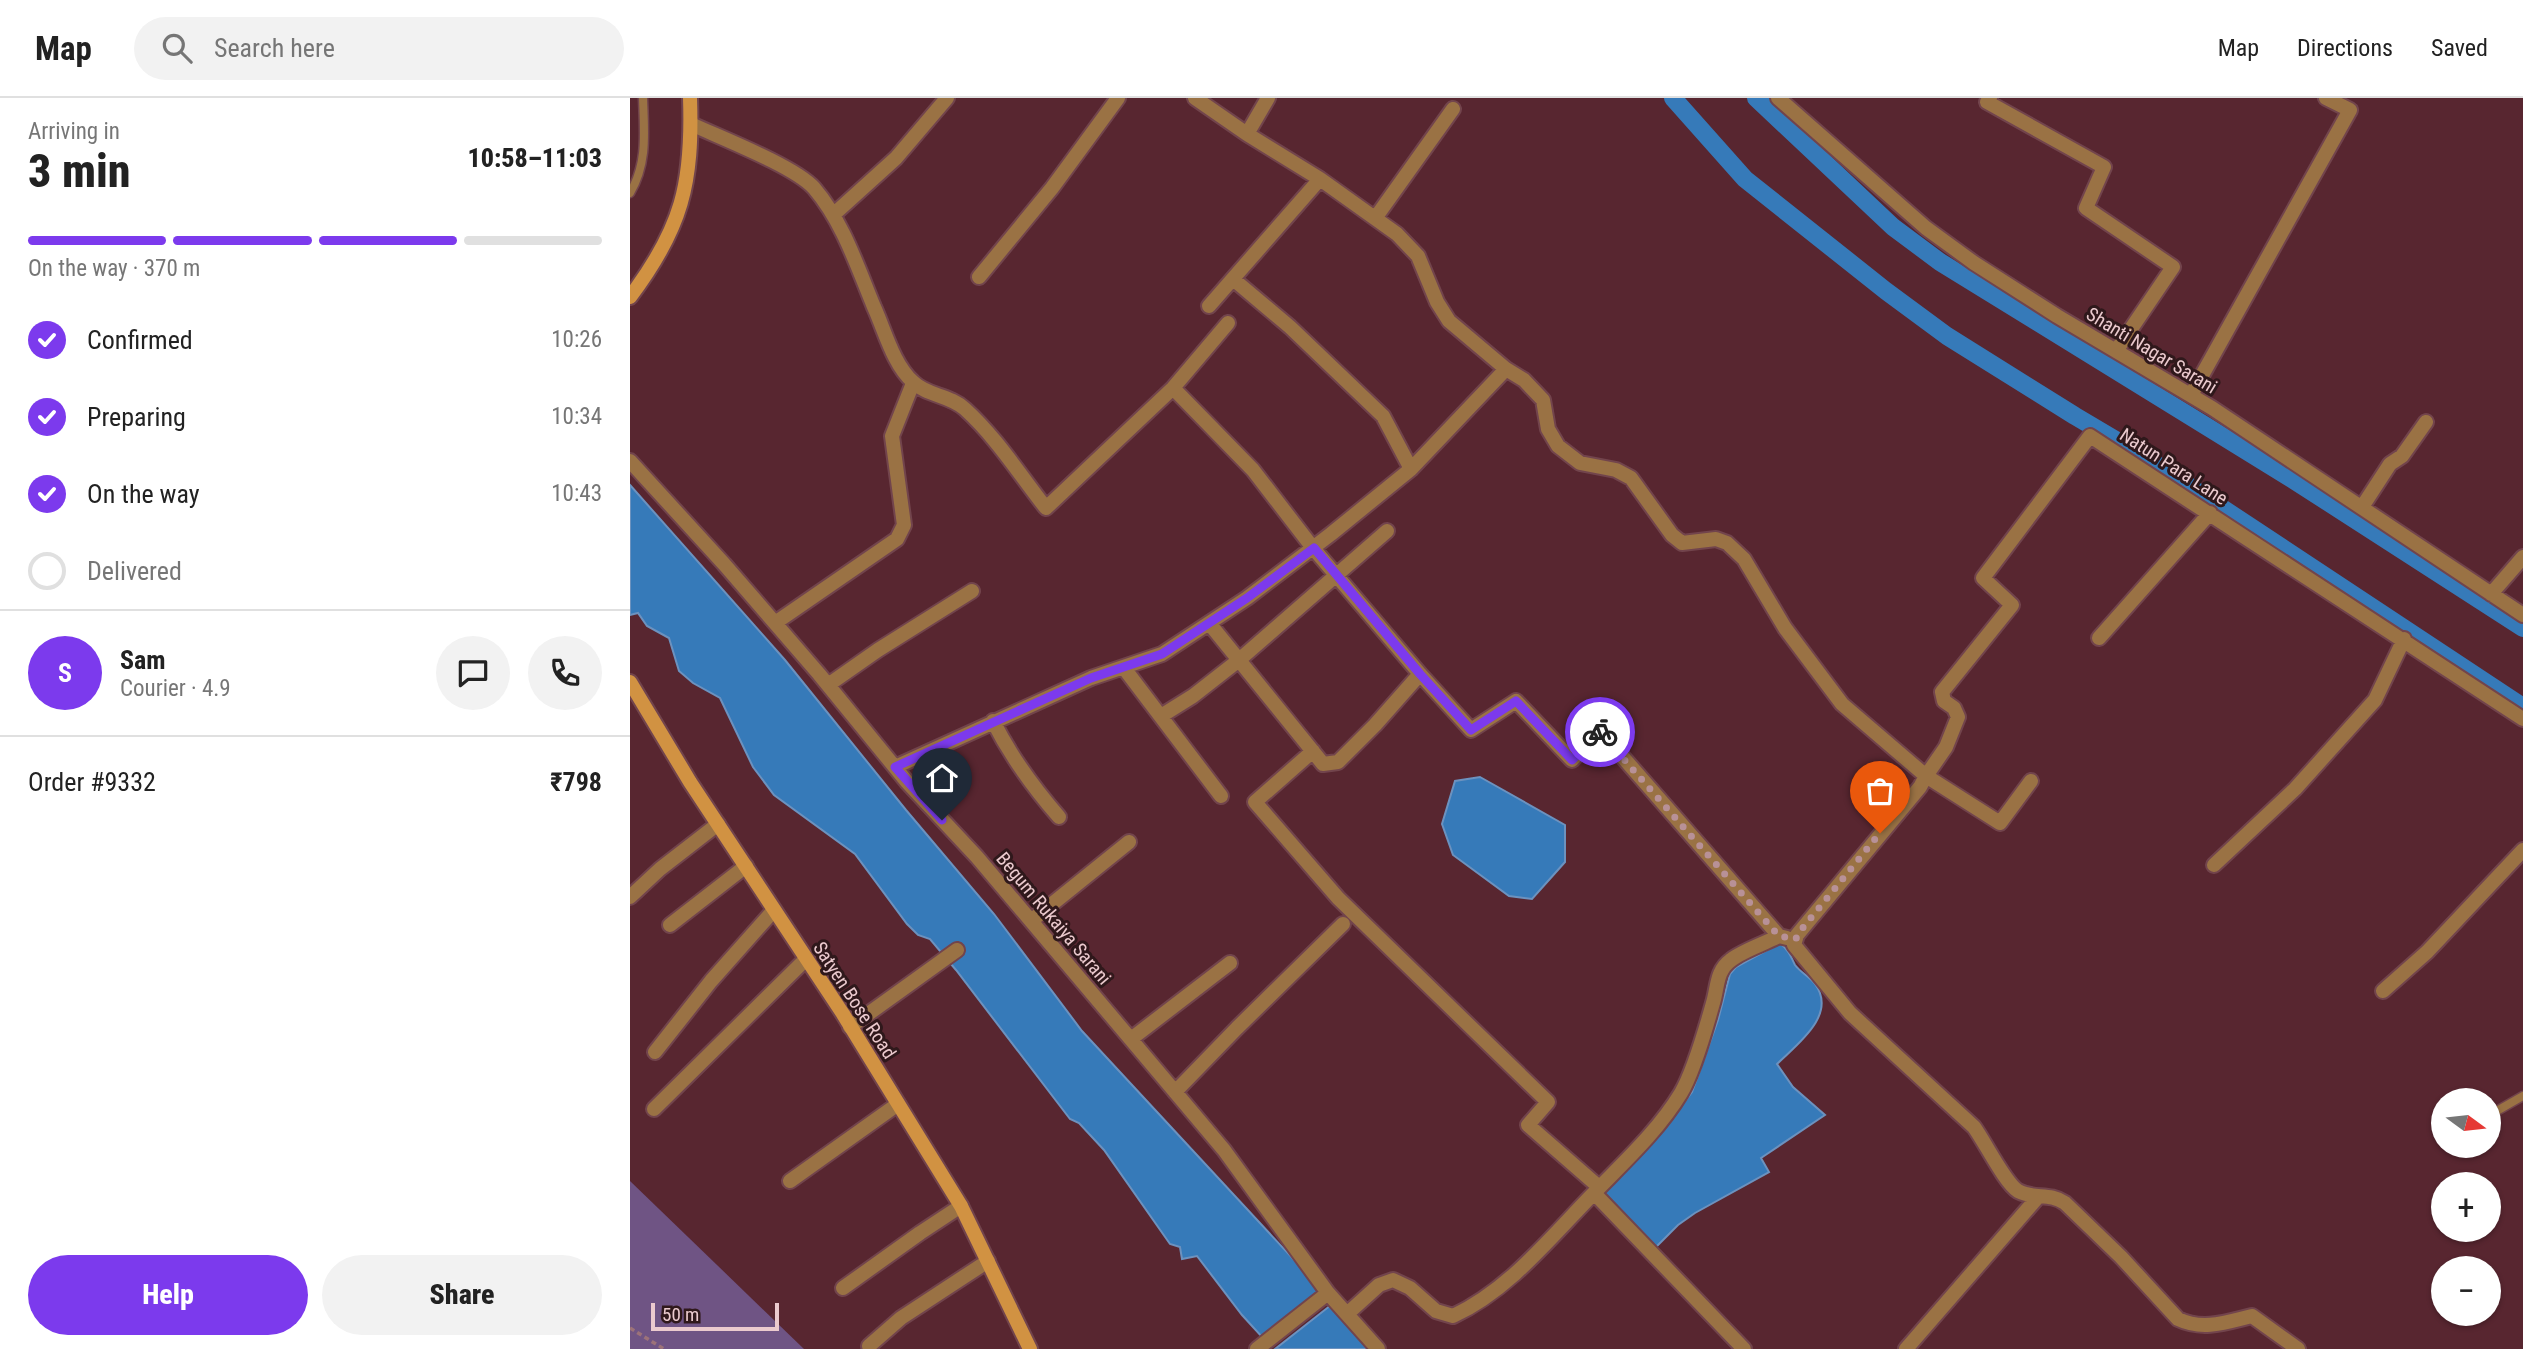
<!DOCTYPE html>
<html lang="en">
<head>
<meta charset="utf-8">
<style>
  :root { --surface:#fff; --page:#f2f2f2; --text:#222; --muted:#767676; --line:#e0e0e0; --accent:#7c3aed }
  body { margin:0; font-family:"Roboto Condensed",sans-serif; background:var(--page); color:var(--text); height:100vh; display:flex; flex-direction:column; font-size:26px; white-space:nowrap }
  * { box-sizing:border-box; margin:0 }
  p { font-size:23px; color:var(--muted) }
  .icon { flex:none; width:38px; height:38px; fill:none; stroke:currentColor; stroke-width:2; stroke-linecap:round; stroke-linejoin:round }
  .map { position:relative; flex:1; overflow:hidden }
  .drawer { display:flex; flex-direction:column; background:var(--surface); width:630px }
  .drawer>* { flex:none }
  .needle { width:46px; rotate:105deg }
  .buttons { position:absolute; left:1801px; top:990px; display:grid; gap:14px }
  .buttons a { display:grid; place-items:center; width:70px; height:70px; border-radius:50%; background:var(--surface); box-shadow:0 2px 5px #0004; font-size:35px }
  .scale { position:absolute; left:21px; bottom:18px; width:128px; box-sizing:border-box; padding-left:7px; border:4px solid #ebcace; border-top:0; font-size:19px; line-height:24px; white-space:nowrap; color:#ebcace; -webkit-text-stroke:5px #2f181b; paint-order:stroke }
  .pin { position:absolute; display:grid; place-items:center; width:60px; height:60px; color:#fff; margin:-72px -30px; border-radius:50% 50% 50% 0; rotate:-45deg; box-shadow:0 0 7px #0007 }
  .pin .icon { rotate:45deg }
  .courier { position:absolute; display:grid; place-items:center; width:70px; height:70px; margin:-35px; border:5px solid #7c3aed; border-radius:50%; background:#fff; color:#222; box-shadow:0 2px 9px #0007 }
  .overview em { font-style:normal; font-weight:800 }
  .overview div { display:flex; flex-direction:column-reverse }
  .overview { display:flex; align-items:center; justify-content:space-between; height:119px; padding:0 28px }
  h1 { font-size:46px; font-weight:800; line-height:52px }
  .bar { display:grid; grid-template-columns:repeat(4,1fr); gap:10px 7px; align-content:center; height:84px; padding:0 28px }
  .bar i { height:9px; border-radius:5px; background:var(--line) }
  .bar .active { background:var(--accent) }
  .bar p { grid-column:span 4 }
  .line { display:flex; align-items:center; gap:18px; padding:0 28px; border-top:2px solid var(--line) }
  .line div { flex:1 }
  .round { display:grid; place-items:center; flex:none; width:74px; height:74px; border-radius:37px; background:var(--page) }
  ol { padding:0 28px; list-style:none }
  li { display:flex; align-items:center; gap:21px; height:77px }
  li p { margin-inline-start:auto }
  li .icon { padding:7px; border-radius:50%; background:var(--accent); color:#fff; stroke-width:4 }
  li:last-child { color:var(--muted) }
  li i { width:38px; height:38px; border:4px solid var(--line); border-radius:50% }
  .primary-button { display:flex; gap:14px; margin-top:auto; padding:14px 28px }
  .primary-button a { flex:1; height:80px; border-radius:42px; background:var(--accent); color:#fff; font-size:28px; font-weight:800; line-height:80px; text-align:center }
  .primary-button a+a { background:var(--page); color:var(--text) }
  header { display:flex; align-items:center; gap:42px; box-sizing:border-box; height:98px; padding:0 35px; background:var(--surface); border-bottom:2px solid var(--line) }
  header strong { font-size:33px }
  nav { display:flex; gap:38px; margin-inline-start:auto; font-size:24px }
  .search { width:490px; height:63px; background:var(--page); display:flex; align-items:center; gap:18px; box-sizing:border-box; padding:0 24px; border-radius:38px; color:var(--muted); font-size:26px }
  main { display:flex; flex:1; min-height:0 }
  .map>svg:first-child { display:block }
  .green { fill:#6f5484 }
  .water { fill:#367ab9; stroke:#6c92bf; stroke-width:2 }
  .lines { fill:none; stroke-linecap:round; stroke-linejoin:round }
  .canal { stroke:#367ab9; stroke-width:18 }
  .service-casing { stroke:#72444c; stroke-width:11 }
  .minor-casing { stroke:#72444c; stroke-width:18 }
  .secondary-casing { stroke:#72444c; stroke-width:18 }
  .path { stroke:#9c7279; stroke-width:3.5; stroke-dasharray:5 3.5; stroke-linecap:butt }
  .service { stroke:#9a7244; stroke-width:8 }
  .minor { stroke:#9a7244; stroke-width:14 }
  .secondary { stroke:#d19242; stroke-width:14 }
  .done { stroke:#b89197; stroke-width:7; stroke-dasharray:0 12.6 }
  .route { stroke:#7c3aed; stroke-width:9 }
  .labels { text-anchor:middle; stroke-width:6; stroke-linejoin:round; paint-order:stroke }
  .street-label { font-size:19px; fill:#ebcace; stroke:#2f181b }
</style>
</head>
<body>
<header>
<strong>Map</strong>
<div class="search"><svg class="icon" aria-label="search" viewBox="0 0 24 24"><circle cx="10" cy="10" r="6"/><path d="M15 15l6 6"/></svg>Search here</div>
<nav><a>Map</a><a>Directions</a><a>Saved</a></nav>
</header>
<main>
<section class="drawer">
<div class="overview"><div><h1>3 min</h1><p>Arriving in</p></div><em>10:58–11:03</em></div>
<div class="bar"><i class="active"></i><i class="active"></i><i class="active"></i><i></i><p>On the way · 370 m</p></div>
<ol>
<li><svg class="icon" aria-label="check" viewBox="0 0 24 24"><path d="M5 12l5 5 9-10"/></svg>Confirmed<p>10:26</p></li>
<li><svg class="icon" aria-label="check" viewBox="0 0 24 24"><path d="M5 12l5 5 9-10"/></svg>Preparing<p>10:34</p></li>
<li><svg class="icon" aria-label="check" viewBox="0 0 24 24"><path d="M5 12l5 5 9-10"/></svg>On the way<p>10:43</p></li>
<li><i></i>Delivered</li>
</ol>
<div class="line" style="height:126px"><b class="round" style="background:var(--accent);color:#fff">S</b><div><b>Sam</b><p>Courier · 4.9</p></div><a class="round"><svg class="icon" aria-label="chat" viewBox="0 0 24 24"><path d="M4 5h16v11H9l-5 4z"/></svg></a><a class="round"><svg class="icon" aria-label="phone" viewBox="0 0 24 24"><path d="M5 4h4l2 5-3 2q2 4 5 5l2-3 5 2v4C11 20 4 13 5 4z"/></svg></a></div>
<div class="line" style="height:91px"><div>Order #9332</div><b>₹798</b></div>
<div class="primary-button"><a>Help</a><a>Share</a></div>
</section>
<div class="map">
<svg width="1893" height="1251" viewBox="0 0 1893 1251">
  <rect width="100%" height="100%" fill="#582630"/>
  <!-- green -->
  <path class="green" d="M0,1083L174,1251H0Z"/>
  <!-- water -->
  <path class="water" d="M0,387L155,562L276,712L364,816L452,933L692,1192L632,1239L612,1217L567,1158L552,1161L550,1149L540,1146L474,1052L449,1025L440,1021L326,872L300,841L288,837L277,826L225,756L144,697L123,669L90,600L63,585L49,573L39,540L17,528L8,515L0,517Z
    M850,679L935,727V764L902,801L879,798L823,757L812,726L825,683Z
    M1150,845C1160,854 1160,857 1165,867C1170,874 1180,879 1185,886C1208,917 1166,947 1147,966L1163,989L1195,1017L1131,1060L1139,1074L1065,1115L1048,1127L1019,1156L965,1103L1020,1048L1062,994L1088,922L1100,876L1106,869Z
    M701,1207L740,1251H645Z"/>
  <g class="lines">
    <!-- canal -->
    <path class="canal" d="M1043,0L1115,81L1256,193L1317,238L1445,318L1521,363L1893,609
      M1126,0L1263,129L1310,164L1662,381L1893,530"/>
    <!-- service casing -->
    <g class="service-casing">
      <path id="service" d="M0,95C18,65 14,33 13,0
        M1858,1018L1893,998"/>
    </g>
    <!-- minor casing -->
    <g class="minor-casing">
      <path id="minor" d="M565,0L617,36L690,81L767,136L788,158L807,204L819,223L876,271L894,282L913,302L918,331L928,348L950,365L986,372L1001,380L1042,437L1052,445L1086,441L1097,445L1114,461L1155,530L1212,606L1296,678L1290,689L1167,837L1164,847L1220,915L1344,1029C1355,1044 1375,1085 1388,1093C1405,1102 1419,1094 1435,1105L1491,1159L1548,1221C1573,1233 1597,1224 1622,1218L1668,1251
        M1148,0L1296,130L1344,165L1427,218L1582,310L1893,517
        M1360,0L1357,4L1474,69L1456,110L1543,169L1486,253
        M61,26C91,40 164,68 184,90C213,124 227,168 244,209C255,233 263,266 283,284C297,298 320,297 335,311C366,339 390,377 416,410L543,290L598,225
        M617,36L638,0
        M203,117L266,60L317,0
        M746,119L823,11
        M349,179L422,90L488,0
        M603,181L660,229L753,318L781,371
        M579,208L690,81
        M543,290L623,372L683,450L790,576L841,632L886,603L942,662L970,633L1149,838
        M1561,297L1720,12L1696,0
        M0,363L94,466L189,576L277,684L347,759L509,951L594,1052L698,1195L748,1251
        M1732,409L1760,366L1772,358L1796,324
        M1861,496L1893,459
        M145,525L267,441L274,427L262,338L283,285
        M579,525L693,666L708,664L745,627L790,576
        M1469,540L1580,415
        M494,570L591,698
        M198,587L248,552L342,493
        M531,618L563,598L609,562L757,433
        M363,623C381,659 403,689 429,719
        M683,653L625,704L708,800L918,1004L898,1027L969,1089
        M265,669L461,580L532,556L617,500L701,436L781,371L876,271
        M1401,683L1370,725L1296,678L1316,649L1328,619L1324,610L1314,603L1312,594L1382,507L1353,480L1460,338L1893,621
        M1584,767L1665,691L1745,602L1774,541
        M0,799L30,771L88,726
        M401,823L499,744
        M40,827L116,768
        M1753,893L1797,854L1893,752
        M220,929L327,852
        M501,941L600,865
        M25,954L81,883L144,812
        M545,994L607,930L713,826
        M24,1011L176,861
        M160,1083L268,1006
        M964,1095L1114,1251
        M213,1190L290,1135L331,1108
        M717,1216L749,1187L763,1182L780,1190L806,1213L823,1218C879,1192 920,1140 963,1096C994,1064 1028,1033 1051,995C1064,973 1076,930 1083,905C1088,888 1086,873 1101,862C1112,853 1136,845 1149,838L1157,840
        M239,1248L271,1220L358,1163
        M627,1251L698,1195
        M1276,1251L1408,1099"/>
    </g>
    <!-- secondary casing -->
    <g class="secondary-casing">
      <path id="secondary" d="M0,199C52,130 63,85 60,0
        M0,584L60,684L213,916L331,1108L400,1251"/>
    </g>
    <!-- path -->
    <path class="path" d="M0,1230L34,1251"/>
    <!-- service -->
    <use href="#service" class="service"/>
    <!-- minor -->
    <use href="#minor" class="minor"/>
    <!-- secondary -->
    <use href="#secondary" class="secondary"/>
  </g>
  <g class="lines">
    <!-- done -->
    <path class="done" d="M970,634L1149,838L1166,841L1167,837L1250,735"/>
    <!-- route -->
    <path class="route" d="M312,722L265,669L461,580L532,556L617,500L684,450L790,576L841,632L886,603L942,662L970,634"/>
  </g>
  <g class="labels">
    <!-- street labels -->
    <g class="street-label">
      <text transform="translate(1522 252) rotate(31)" y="7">Shanti Nagar Sarani</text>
      <text transform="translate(1544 368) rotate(33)" y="7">Natun Para Lane</text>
      <text transform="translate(424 820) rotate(50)" y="7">Begum Rukaiya Sarani</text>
      <text transform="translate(225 902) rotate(57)" y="7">Satyen Bose Road</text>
    </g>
  </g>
</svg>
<div class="buttons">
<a><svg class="needle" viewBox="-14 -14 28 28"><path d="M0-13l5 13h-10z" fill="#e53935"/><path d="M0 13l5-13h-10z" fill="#767676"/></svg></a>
<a>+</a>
<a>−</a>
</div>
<div class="scale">50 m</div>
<div class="pin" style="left:1250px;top:735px;background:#ea580c"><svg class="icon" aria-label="bag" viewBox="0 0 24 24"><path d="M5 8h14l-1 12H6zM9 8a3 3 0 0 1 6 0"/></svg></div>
<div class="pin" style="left:312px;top:722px;background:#1f2937"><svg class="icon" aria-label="home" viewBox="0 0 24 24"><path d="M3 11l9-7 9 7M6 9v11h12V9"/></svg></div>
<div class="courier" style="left:970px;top:634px"><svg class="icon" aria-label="bike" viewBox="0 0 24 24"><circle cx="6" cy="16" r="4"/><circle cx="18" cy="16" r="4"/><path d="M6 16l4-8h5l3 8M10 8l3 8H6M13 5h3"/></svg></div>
</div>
</main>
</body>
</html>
